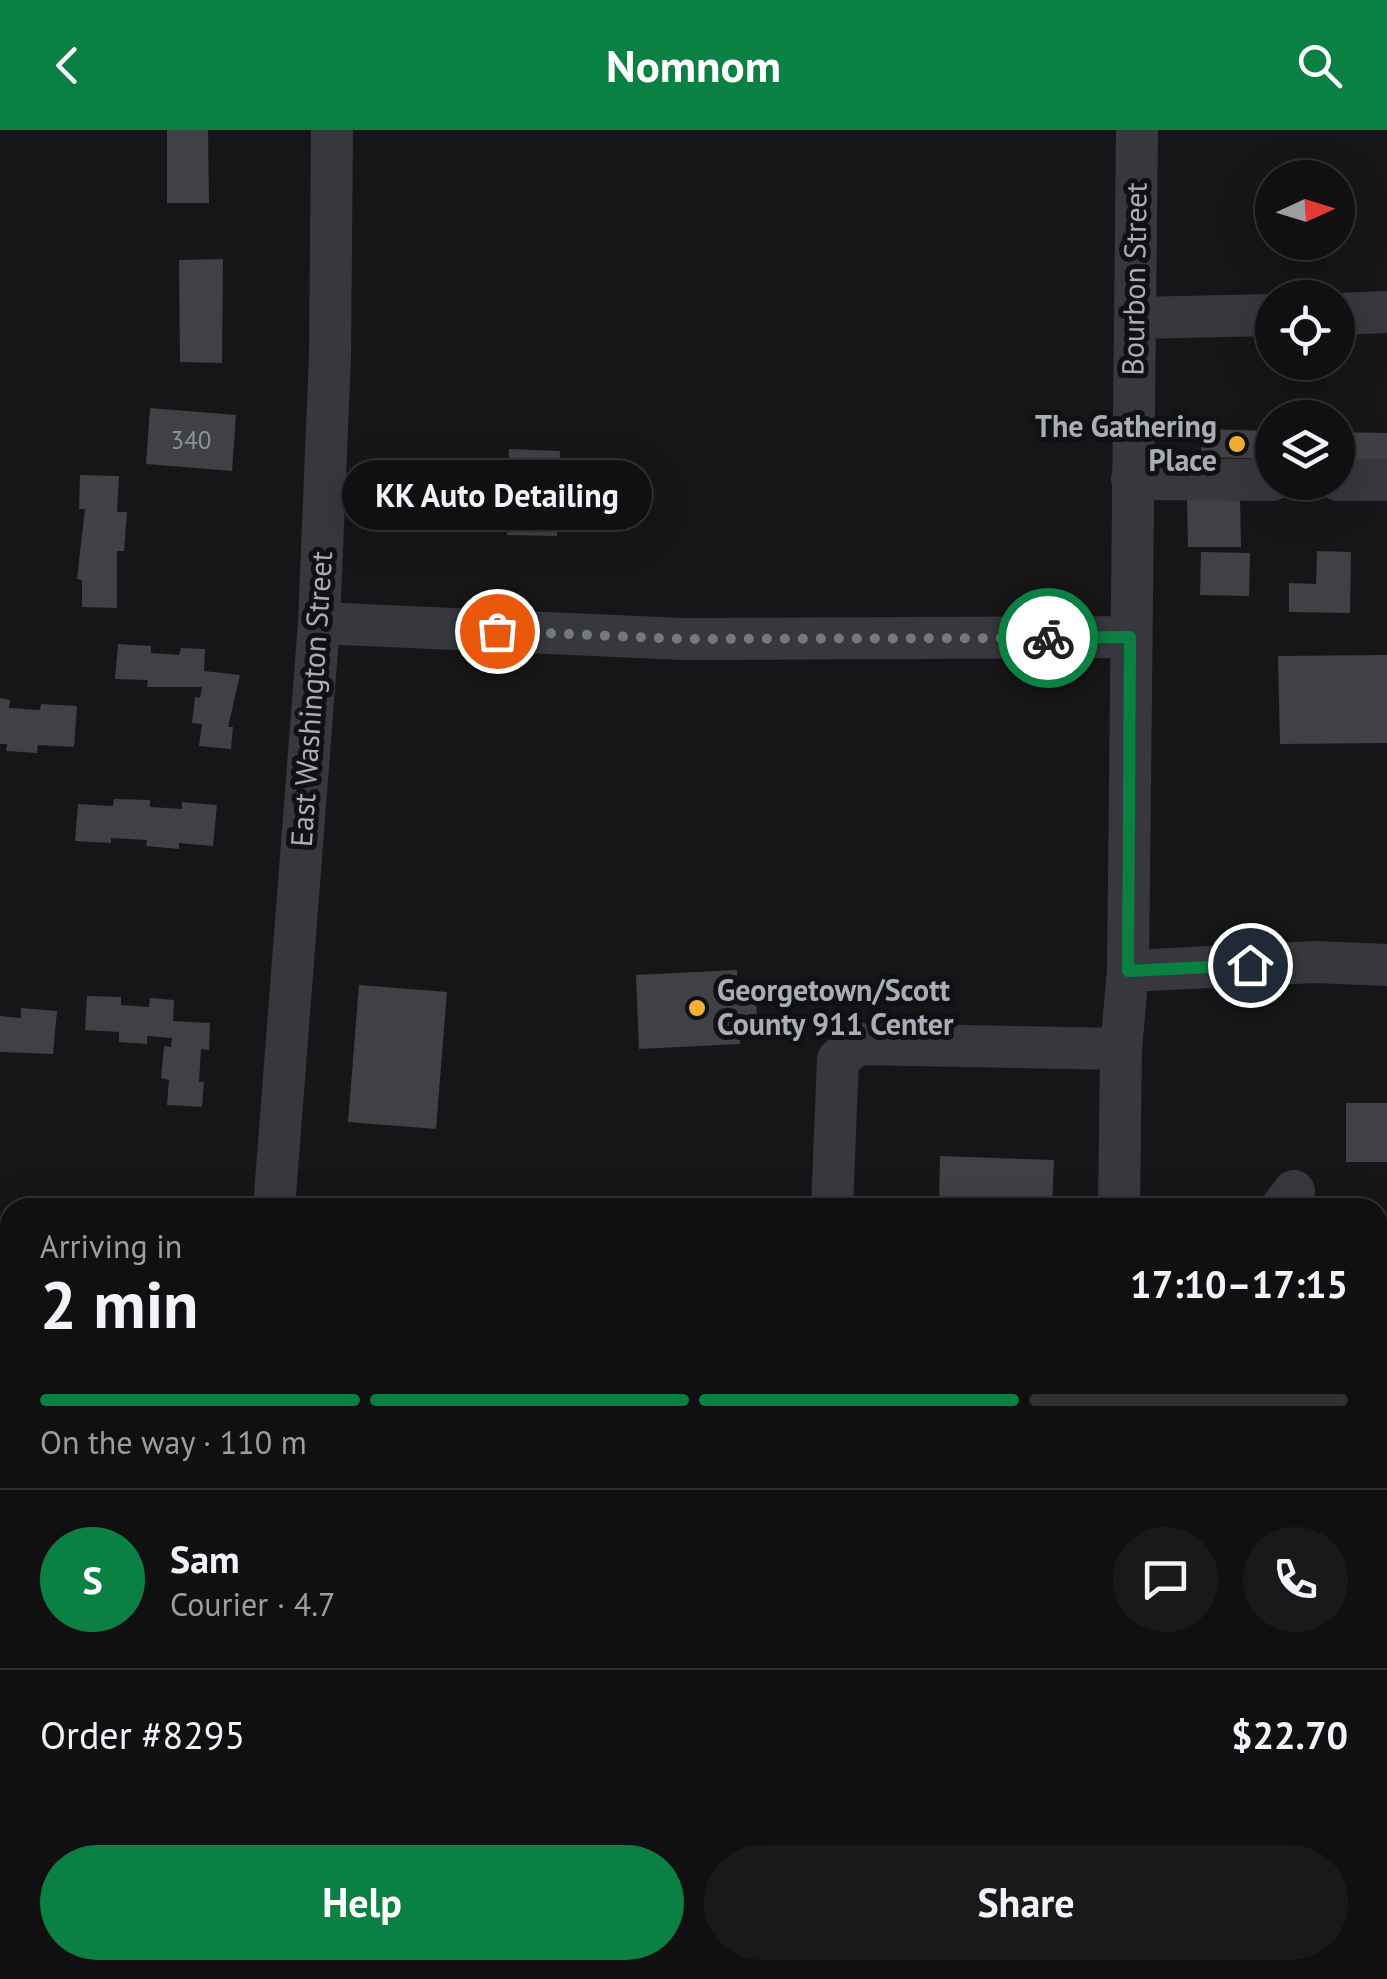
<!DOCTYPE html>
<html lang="en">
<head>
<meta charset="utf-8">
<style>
  :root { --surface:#101012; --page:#19191b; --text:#f1f3f6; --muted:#9c9d9f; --line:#303032; --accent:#0b8043 }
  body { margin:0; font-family:"PT Sans",sans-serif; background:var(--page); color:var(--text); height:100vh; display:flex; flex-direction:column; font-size:38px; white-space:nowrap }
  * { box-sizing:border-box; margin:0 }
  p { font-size:32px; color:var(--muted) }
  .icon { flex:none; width:55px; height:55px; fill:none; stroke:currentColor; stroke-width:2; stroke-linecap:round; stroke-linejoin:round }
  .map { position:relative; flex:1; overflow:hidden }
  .drawer { position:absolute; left:0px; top:1068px; width:1388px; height:782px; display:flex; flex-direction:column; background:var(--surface); border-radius:30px 30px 0 0; box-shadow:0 10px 40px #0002,0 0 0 2px var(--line) }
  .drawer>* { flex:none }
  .needle { width:65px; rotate:86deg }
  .controls { position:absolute; left:1255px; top:30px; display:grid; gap:20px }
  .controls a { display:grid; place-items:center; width:100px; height:100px; border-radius:50%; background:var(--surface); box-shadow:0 10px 40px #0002,0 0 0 2px var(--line); font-size:50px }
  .pin { position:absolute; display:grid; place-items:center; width:85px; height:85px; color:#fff; margin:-42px; border:5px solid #fff; border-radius:50%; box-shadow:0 2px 10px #0007 }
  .courier { position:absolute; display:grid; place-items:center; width:100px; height:100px; margin:-50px; border:8px solid #0b8043; border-radius:50%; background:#fff; color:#222; box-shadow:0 2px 12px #0007 }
  .bubble { position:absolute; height:70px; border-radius:35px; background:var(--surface); box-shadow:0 10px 40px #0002,0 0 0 2px var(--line); font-size:32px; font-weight:700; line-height:70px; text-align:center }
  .head em { font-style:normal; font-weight:700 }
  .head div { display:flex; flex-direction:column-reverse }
  .head { display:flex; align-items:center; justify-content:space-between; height:170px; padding:0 40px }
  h1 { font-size:65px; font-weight:700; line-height:75px }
  .bar { display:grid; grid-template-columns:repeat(4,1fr); gap:15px 10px; align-content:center; height:120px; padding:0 40px }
  .bar i { height:12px; border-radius:8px; background:var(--line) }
  .bar .selected { background:var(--accent) }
  .bar p { grid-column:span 4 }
  .line { display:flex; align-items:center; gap:25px; padding:0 40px; border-top:2px solid var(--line) }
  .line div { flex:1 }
  .round { display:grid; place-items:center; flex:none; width:105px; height:105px; border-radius:52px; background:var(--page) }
  .primary-button { display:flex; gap:20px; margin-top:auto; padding:20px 40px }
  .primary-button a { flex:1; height:115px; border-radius:60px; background:var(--accent); color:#fff; font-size:40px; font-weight:700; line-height:115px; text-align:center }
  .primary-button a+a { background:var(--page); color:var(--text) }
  header { display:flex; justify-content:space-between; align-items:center; height:130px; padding:0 40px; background:var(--accent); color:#fff; font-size:45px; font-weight:700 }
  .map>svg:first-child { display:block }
  .building { fill:#404145 }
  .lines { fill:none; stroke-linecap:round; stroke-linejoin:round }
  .minor { stroke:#37383d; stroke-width:42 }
  .done { stroke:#757880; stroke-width:10; stroke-dasharray:0 18 }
  .route { stroke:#0b8043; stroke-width:12 }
  .poi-dot { fill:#f2b134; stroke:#111113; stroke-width:4 }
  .labels { text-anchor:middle; stroke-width:10; stroke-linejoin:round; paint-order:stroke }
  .number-label { font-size:25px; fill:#8e929b }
  .street-label { font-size:30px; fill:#a8adb8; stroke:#111113 }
  .poi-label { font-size:30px; font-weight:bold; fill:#a8adb8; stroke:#111113; text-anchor:end }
</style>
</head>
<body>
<header><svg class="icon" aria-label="back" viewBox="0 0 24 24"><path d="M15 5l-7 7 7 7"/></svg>Nomnom<svg class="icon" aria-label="search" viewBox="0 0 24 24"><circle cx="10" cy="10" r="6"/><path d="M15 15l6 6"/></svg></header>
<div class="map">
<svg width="1387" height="1849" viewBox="0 0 1387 1849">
  <rect width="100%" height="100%" fill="#161618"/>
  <!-- building -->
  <path class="building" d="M167,0H208L209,73H167Z
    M223,129L222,233L180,232L179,130Z
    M150,278L236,285L232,341L146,334Z
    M1202,299L1272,301V329L1201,327Z
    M1338,302L1387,303V331L1338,330Z
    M509,319L560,321L557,406L507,405Z
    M80,345L119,346L117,382H127L124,421H117V478L82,477V450L77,449L85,379H79Z
    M1187,367H1240L1241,417H1188Z
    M1317,421L1351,422L1350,483L1289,482V453L1316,454Z
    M1201,422L1250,423L1249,466L1200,465Z
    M118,514L151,516V523L179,525L181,518L205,519L204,541L240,545L228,597H233L231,619L199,616L202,594L192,593L195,567L200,568L202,557H147L148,550L115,549Z
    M1387,525V613L1280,614L1278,526Z
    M0,568L10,570L9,578L40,580L41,574L77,576L74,617L38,615L37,623L6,621L7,614H0Z
    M114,669L150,670V677L182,679V672L217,675L213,716L179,713V719L146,716L147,710L111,708V713L75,711L78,674L113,676Z
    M737,840L738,867L756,866L757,888L738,889L740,914L639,919L636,845Z
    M359,855L447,862L436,999L348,992Z
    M87,866L121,867V875L149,877L150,868L174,870L173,891L210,893L209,920L201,919L199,952H204L202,977L167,975L169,950L161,948L164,916L171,917L172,908L147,906V914L119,912V902L85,900Z
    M21,878L57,881L53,924L0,922V886L21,888Z
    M1346,973H1387V1032H1346Z
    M940,1026L1054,1030L1052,1078H939Z
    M4,1181H10V1250H0Z
    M0,1373H10V1451L0,1452Z
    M92,1840H139V1849H92Z"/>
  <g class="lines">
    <!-- minor -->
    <path class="minor" d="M1338,184L1387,182
      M1135,188L1272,185
      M1132,349L1272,350
      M1338,350H1387
      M319,493L683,509L1130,507
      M1128,841L1315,832L1387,835
      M274,1078L319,493L330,226L332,0
      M832,1078L838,929L858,914L1121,919
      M1119,1078L1121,919L1128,841L1137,0
      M1281,1078L1294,1061
      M0,1301H10
      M1378,1332L1387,1333
      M1378,1382L1384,1445L1378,1480
      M253,1849V1840
      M1121,1849V1840"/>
  </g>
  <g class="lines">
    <!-- done -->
    <path class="done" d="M497,501L683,509L1048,508"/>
    <!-- route -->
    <path class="route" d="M1048,508L1130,507L1128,841L1250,835"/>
  </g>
  <!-- markers -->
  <g class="poi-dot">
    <circle cx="1237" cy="314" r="10"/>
    <circle cx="697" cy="878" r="10"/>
  </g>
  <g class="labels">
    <!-- number labels -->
    <g class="number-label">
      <text x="191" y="319">340</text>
    </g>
    <!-- street labels -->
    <g class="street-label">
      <text transform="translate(1135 149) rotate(-89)" y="10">Bourbon Street</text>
      <text transform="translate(312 569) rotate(-86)" y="10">East Washington Street</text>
    </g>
    <!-- poi labels -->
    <g class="poi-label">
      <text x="1217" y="307">The Gathering<tspan x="1217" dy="34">Place</tspan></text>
      <text x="717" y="871" text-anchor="start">Georgetown/Scott<tspan x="717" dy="34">County 911 Center</tspan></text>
    </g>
  </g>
</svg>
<div class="controls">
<a><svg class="needle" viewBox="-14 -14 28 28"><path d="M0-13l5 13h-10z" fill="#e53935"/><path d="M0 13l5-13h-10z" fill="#9c9d9f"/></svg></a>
<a><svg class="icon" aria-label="locate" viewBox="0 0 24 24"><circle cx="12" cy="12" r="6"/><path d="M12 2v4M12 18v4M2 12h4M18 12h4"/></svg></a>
<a><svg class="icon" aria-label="layers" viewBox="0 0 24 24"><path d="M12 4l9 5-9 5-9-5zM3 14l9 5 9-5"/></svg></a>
</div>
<div class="pin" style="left:497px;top:501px;background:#ea580c"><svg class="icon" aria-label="bag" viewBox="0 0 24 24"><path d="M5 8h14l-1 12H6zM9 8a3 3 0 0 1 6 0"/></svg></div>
<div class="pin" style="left:1250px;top:835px;background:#1f2937"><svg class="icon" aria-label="home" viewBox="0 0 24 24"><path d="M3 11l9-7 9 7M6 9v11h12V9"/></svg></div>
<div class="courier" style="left:1048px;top:508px"><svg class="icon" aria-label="bike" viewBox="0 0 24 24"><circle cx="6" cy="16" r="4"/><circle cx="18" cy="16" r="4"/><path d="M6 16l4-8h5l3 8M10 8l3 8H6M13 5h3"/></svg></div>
<div class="bubble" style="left:342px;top:330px;width:310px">KK Auto Detailing</div>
<section class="drawer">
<div class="head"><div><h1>2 min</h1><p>Arriving in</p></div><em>17:10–17:15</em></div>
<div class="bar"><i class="selected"></i><i class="selected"></i><i class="selected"></i><i></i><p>On the way · 110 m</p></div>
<div class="line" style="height:180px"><b class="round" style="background:var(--accent);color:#fff">S</b><div><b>Sam</b><p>Courier · 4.7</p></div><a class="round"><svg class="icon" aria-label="chat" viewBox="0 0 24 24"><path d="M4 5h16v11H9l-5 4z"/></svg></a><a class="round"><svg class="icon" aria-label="phone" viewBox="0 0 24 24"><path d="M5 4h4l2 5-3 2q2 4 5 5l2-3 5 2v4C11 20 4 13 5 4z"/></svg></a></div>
<div class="line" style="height:130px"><div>Order #8295</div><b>$22.70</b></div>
<div class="primary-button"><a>Help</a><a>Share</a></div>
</section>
</div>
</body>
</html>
